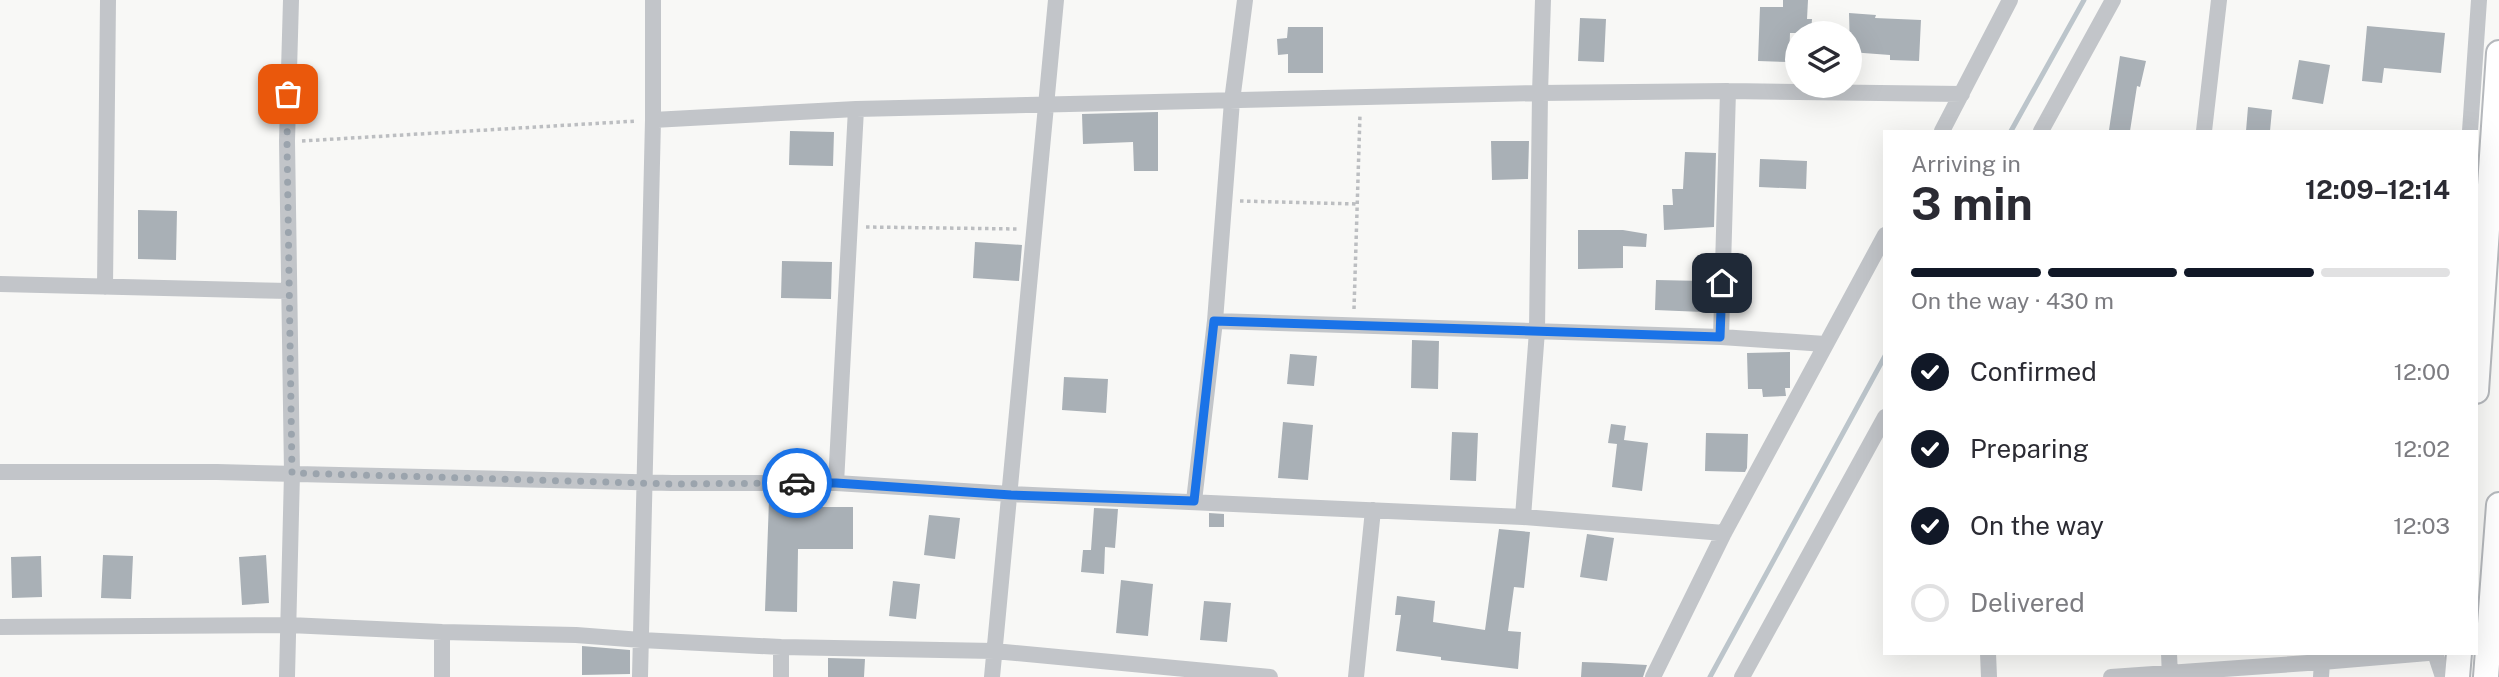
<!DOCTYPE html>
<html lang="en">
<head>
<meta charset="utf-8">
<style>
  :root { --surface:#fff; --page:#f7f7f7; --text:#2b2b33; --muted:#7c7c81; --line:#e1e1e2; --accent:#111827 }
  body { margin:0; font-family:"Public Sans",sans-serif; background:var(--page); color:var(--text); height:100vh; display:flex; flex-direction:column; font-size:26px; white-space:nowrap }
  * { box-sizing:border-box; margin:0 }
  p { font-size:23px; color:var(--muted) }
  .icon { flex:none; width:38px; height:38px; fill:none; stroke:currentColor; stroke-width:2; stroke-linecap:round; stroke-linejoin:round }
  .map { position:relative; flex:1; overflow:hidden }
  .details { position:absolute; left:1883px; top:130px; width:595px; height:525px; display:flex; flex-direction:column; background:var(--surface); border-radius:0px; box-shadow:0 7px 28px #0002 }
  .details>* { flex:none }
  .tools { position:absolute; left:1785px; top:21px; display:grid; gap:14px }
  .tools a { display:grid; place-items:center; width:77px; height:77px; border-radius:50%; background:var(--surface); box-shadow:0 7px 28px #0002; font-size:35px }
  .pin { position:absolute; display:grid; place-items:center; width:60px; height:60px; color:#fff; margin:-30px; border-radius:14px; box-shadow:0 4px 10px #0006 }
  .courier { position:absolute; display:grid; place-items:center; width:70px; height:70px; margin:-35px; border:5px solid #1a73e8; border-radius:50%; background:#fff; color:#222; box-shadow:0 2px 9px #0007 }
  .headline em { font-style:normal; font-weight:700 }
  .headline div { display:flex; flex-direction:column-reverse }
  .headline { display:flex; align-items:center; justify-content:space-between; height:119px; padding:0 28px }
  h1 { font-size:46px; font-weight:700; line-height:52px }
  .bar { display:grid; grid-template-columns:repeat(4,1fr); gap:10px 7px; align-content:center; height:84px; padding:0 28px }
  .bar i { height:9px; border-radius:5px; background:var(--line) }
  .bar .on { background:var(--accent) }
  .bar p { grid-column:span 4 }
  ol { padding:0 28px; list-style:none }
  li { display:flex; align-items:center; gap:21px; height:77px }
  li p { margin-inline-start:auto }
  li .icon { padding:7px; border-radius:50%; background:var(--accent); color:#fff; stroke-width:4 }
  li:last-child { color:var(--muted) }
  li i { width:38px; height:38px; border:4px solid var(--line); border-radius:50% }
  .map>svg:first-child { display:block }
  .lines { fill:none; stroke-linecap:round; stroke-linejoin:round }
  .stream { stroke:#bcc5cb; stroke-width:5 }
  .building { fill:#a9b0b6 }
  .trunk-casing { stroke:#b5b8bc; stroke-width:28 }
  .path { stroke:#bcbec1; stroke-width:3.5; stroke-dasharray:3.5 3.5; stroke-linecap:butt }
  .minor { stroke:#c2c5c9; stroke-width:16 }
  .trunk { stroke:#fff; stroke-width:24 }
  .done { stroke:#9ba4ad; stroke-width:7; stroke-dasharray:0 12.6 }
  .route { stroke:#1a73e8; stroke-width:9 }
</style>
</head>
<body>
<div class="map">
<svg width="2499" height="677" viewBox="0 0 2499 677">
  <rect width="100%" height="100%" fill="#f8f8f6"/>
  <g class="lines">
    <!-- stream -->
    <path class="stream" d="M2011,131L2084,0
      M1710,677L1885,356"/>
  </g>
  <!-- building -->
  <path class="building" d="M1783,0H1808L1807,19H1812L1811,33H1790L1789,62L1758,61L1760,7H1783Z
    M1849,13L1876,15L1875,18L1921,20L1919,61L1890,60V55L1850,52Z
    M1580,18L1606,19L1604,62L1578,61Z
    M2367,26L2445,33L2441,73L2384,68L2382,83L2362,81Z
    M1288,27H1323V73H1288V54L1278,55L1277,39L1287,38Z
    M2120,56L2146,61L2140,87L2137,86L2130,131L2109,130Z
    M2299,60L2330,65L2323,104L2292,99Z
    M2248,107L2272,110L2270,131H2246Z
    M1158,112V171H1134L1133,142L1083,144L1082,114Z
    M790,131L834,132L833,166L789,165Z
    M1491,141H1529L1528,179L1492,180Z
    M1685,152L1716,153L1714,227L1664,230L1663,205H1673L1672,189H1683Z
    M1760,159L1807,161L1806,189L1759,187Z
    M138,210L177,211L176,260L138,259Z
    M1578,230H1623L1647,234L1646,247L1623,246V268L1578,269Z
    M975,242L1022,245L1019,281L973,278Z
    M782,261L832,262L831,299L781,298Z
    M1656,280L1704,281L1703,312L1655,310Z
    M1412,340L1439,341L1438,389L1411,388Z
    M1790,352V388H1785L1786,396L1763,397L1762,389H1748L1747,353Z
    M1290,354L1317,356L1314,386L1287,384Z
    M1064,377L1108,379L1106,413L1062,410Z
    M1283,422L1313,425L1308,480L1278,478Z
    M1611,424L1626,426L1624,440L1648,443L1642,491L1612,487L1617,444L1608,443Z
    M1452,432L1478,433L1476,481L1450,480Z
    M1706,433L1748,434L1747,468L1745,472L1705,471Z
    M769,500L804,501V507H853V549H798L797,612L765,611Z
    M1094,508L1118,509L1115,548L1105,547L1104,574L1081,572L1083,550H1091Z
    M1209,513L1224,514V527H1209Z
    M929,515L960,518L955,559L924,555Z
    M1499,529L1530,532L1524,588L1514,587L1508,631L1521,632L1518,669L1441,660V657L1396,651L1401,615H1395L1397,596L1435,601L1433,622L1485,630Z
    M1587,534L1614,538L1607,581L1580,577Z
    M103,555L133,556L131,599L101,598Z
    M266,555L269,603L242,605L239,557Z
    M41,556L42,597L12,598L11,557Z
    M1121,580L1153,584L1148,636L1116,633Z
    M893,581L920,584L916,619L889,616Z
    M1204,601L1231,603L1227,642L1200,640Z
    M582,646L630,650V674L582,675Z
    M828,658L865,659L864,677H828Z
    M1582,662L1610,663L1647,665L1643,677H1581Z"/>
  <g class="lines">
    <!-- trunk casing -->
    <g class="trunk-casing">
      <path id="trunk" d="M2476,391L2499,53
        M2457,677L2459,653
        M2486,677L2499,505"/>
    </g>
    <!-- path -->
    <path class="path" d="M302,141L637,121
      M1240,201L1357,204
      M866,227L1019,229
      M1354,309L1360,114"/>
    <!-- minor -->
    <path class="minor" d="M653,120L856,109L1540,93L1728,91L1962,94
      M1942,131L2010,0
      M2041,131L2113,0
      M2204,131L2219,0
      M2470,131L2479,0
      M0,284L289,291
      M105,287L108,0
      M1215,321L1721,337L1825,344
      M1721,337L1728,91
      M0,472H217L672,483H836L1011,494L1523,517L1724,533
      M836,483L856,109
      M1194,501L1215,321L1232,101L1245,0
      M1523,517L1537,331L1540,93L1543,0
      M0,627L289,625L442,632L576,635L641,640L781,647L994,651L1270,677
      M1988,653L1989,677
      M2169,653L2170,677
      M2435,653L2443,677
      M2322,662L2428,653
      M287,677L292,473L287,141L291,0
      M442,677V632
      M640,677L653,120V0
      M781,677V647
      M992,677L1056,0
      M1356,677L1373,510
      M1653,677L1724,533L1885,235
      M1742,677L1885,417
      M2111,677L2322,662L2321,677"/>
    <!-- trunk -->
    <use href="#trunk" class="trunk"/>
  </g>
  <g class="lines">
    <!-- done -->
    <path class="done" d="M288,94L287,141L292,473L672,484L797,483"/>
    <!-- route -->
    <path class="route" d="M797,483H836L1011,495L1194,501L1214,321L1720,337L1722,283"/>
  </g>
</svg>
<div class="tools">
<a><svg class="icon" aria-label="layers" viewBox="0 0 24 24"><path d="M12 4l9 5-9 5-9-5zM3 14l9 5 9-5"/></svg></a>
</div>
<div class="pin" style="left:288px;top:94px;background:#ea580c"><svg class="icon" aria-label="bag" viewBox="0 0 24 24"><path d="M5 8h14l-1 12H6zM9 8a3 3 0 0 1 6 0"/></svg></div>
<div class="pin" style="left:1722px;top:283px;background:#1f2937"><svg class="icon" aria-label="home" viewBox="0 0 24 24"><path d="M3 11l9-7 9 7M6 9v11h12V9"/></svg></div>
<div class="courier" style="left:797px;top:483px"><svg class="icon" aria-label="car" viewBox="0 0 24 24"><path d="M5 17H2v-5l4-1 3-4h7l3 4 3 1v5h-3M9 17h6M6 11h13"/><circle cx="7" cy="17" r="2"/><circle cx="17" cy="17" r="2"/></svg></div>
<section class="details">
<div class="headline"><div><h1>3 min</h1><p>Arriving in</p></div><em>12:09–12:14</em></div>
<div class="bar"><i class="on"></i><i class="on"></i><i class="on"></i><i></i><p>On the way · 430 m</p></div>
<ol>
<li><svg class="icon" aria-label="check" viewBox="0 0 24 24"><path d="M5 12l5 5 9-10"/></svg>Confirmed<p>12:00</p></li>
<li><svg class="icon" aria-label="check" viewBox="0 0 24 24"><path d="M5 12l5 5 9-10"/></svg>Preparing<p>12:02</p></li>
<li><svg class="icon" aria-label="check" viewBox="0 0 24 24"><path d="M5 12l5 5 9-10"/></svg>On the way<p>12:03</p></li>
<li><i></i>Delivered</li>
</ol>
</section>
</div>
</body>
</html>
